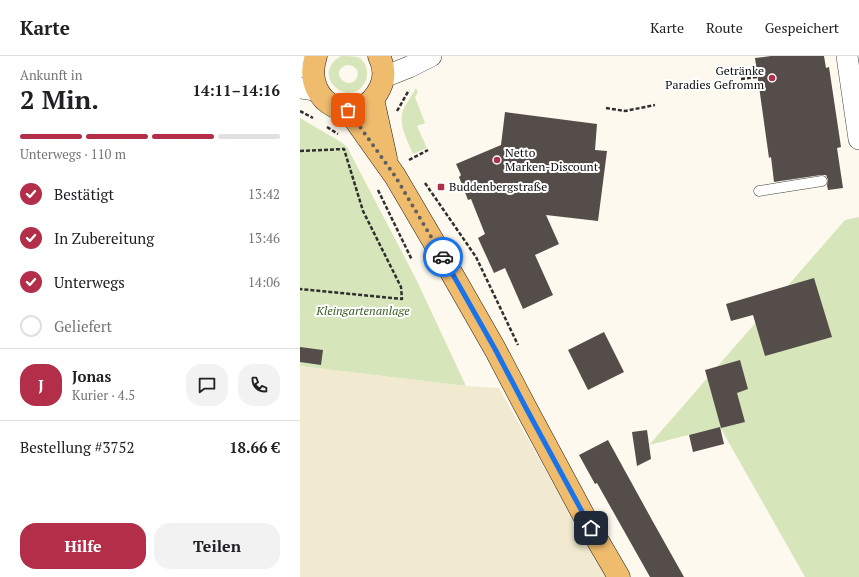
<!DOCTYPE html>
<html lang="de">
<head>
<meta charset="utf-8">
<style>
  :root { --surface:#fff; --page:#f2f2f2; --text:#202124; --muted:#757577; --line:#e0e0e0; --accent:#b32f49 }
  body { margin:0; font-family:"PT Serif",serif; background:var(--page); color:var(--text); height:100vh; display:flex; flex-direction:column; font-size:15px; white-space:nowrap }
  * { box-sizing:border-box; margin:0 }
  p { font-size:13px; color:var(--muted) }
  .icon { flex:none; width:22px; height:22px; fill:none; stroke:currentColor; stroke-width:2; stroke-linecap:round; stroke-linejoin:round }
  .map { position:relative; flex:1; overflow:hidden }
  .drawer { display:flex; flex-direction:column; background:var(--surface); width:300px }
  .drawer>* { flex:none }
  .pin { position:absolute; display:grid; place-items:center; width:34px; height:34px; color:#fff; margin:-17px; border-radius:8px; box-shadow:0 2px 6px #0006 }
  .courier { position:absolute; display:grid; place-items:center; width:40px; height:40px; margin:-20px; border:3px solid #1a73e8; border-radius:50%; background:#fff; color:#222; box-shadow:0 1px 5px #0007 }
  .head em { font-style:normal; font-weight:700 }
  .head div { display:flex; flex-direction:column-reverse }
  .head { display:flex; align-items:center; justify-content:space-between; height:68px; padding:0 20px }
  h1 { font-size:26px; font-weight:700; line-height:30px }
  .bar { display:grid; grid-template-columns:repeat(4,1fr); gap:6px 4px; align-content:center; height:48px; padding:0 20px }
  .bar i { height:5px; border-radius:3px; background:var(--line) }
  .bar .current { background:var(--accent) }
  .bar p { grid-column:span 4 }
  .line { display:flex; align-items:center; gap:10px; padding:0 20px; border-top:1px solid var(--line) }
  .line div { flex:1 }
  .round { display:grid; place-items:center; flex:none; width:42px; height:42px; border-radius:16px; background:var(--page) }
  ol { padding:0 20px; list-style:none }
  li { display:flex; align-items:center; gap:12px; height:44px }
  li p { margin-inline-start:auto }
  li .icon { padding:4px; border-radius:50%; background:var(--accent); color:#fff; stroke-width:4 }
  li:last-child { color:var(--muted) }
  li i { width:22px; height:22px; border:2px solid var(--line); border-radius:50% }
  .cta { display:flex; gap:8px; margin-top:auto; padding:8px 20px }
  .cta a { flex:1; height:46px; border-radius:16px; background:var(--accent); color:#fff; font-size:16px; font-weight:700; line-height:46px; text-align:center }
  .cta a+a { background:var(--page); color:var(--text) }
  header { display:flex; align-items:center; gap:24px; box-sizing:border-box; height:56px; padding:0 20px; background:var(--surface); border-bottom:1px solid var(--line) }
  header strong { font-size:19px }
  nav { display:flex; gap:22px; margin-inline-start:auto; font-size:14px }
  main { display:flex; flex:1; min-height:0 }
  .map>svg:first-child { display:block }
  .farmland { fill:#f2ead0 }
  .green { fill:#d7e6ba; fill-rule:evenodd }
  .building { fill:#554d4a }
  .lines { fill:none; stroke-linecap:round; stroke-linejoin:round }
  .lane-casing { stroke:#404040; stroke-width:11 }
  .street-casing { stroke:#404040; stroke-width:22 }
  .primary-casing { stroke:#1e1e1e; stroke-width:23 }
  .path { stroke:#2f2f2f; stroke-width:2.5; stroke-dasharray:4 2; stroke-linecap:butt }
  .lane { stroke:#fff; stroke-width:10 }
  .street { stroke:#fff; stroke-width:21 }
  .primary { stroke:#efbc6e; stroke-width:22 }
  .done { stroke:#61605c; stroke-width:4; stroke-dasharray:0 7.2 }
  .route { stroke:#1a73e8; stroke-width:5 }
  .poi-dot { fill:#b32f49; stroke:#fff; stroke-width:1.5 }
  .labels { text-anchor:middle; stroke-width:4; stroke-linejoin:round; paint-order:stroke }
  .poi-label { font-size:12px; fill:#0d0d0d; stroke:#fff; text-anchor:start }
  .park-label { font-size:12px; font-style:italic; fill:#386022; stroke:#fff }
</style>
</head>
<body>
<header>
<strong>Karte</strong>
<nav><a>Karte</a><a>Route</a><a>Gespeichert</a></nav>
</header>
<main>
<section class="drawer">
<div class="head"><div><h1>2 Min.</h1><p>Ankunft in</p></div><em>14:11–14:16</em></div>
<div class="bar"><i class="current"></i><i class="current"></i><i class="current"></i><i></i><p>Unterwegs · 110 m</p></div>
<ol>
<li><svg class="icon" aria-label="check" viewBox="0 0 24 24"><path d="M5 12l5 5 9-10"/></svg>Bestätigt<p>13:42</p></li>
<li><svg class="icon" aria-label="check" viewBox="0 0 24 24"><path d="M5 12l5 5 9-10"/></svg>In Zubereitung<p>13:46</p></li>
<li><svg class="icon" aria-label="check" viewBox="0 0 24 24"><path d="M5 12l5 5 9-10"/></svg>Unterwegs<p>14:06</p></li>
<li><i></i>Geliefert</li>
</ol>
<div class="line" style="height:72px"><b class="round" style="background:var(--accent);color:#fff">J</b><div><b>Jonas</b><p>Kurier · 4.5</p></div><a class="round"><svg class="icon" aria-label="chat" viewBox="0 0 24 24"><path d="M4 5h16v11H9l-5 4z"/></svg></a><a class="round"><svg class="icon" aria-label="phone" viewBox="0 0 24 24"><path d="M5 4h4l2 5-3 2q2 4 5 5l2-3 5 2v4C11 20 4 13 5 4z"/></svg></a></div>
<div class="line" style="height:52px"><div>Bestellung #3752</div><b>18.66 €</b></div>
<div class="cta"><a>Hilfe</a><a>Teilen</a></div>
</section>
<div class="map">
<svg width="559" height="521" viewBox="0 0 559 521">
  <rect width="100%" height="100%" fill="#fef9ee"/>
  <!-- farmland -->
  <path class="farmland" d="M0,310L166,330L199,332L306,521H0Z"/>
  <!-- green -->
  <path class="green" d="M41,0C46,0 52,0 57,1C66,4 69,16 66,24C53,56 7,20 41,0ZM47,9C54,9 60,14 57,21C50,37 27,16 47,9Z
    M116,32L118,36L115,41L125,67L117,70L127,92L113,98C107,83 97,67 104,52C108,45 112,39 116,32Z
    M0,62L41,86L47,91L116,223L166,330L0,310Z
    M559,161V521H505L420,371L349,389L545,164Z"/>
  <!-- building -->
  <path class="building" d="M471,0H524L526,12L529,11L541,91L537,92L543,132L528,134L527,129L528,124L526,119H521L474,126L471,101L469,102L455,2Z
    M205,56L297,68L295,94L307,95L298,165L246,159L259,188L235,199L253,239L223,253L205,212L194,217L178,182L185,178L171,143L168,144L159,121L161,119L156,108L201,89Z
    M514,222L532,281L465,300L453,259L431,265L426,248Z
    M304,276L324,316L288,334L268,294Z
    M0,291L23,294L21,309L0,306Z
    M440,304L448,333L437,337L445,366L421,372L405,314Z
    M420,371L424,388L393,396L389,379Z
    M347,374L351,403L337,410L332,376Z
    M308,384L352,464L384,521H350L297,427L295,428L279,399Z"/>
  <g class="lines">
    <!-- lane casing -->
    <g class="lane-casing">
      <path id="lane" d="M459,135L522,125"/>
    </g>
    <!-- street casing -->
    <g class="street-casing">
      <path id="street" d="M547,0L559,83
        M0,11L13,7
        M84,21L109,11L131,0
        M0,32L15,34"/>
    </g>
    <!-- primary casing -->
    <g class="primary-casing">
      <path id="primary" d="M16,0C0,48 59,76 80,32C85,22 84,10 79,0
        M73,43L86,102
        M48,54L95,120L139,195L195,293L226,352L291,473L319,521"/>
    </g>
    <!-- path -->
    <path class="path" d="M441,23L457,21
      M306,52L325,55L355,49
      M0,55L13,62
      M97,55L109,34
      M27,71L38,78
      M0,95L44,93L63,155L101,231L102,243L0,233
      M109,104L128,94
      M125,127L176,201L218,289
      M78,134L112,204"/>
    <!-- lane -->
    <use href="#lane" class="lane"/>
    <!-- street -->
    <use href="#street" class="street"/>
    <!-- primary -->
    <use href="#primary" class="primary"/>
  </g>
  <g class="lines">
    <!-- done -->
    <path class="done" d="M48,54L95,120L143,201"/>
    <!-- route -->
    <path class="route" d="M143,201L195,293L226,352L291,472"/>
  </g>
  <!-- markers -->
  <g class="poi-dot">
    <circle cx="472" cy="22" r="4"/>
    <circle cx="197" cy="104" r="4"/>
    <rect x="137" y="127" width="8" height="8" rx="2"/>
  </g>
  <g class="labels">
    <!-- poi labels -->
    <g class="poi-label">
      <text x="464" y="19" text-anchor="end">Getränke<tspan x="464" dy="14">Paradies Gefromm</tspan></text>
      <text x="205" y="101">Netto<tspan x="205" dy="14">Marken-Discount</tspan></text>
      <text x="149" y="135">Buddenbergstraße</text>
    </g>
    <!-- park labels -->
    <g class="park-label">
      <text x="63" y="259">Kleingartenanlage</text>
    </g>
  </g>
</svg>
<div class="pin" style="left:48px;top:54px;background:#ea580c"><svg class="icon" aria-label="bag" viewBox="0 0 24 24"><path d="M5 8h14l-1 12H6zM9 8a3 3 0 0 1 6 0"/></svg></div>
<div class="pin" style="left:291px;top:472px;background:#1f2937"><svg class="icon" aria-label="home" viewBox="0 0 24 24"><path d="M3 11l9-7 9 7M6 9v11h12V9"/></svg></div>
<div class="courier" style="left:143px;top:201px"><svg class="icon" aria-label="car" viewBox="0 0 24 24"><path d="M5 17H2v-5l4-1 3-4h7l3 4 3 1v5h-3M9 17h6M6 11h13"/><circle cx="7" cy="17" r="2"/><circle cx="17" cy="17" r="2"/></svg></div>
</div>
</main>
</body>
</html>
